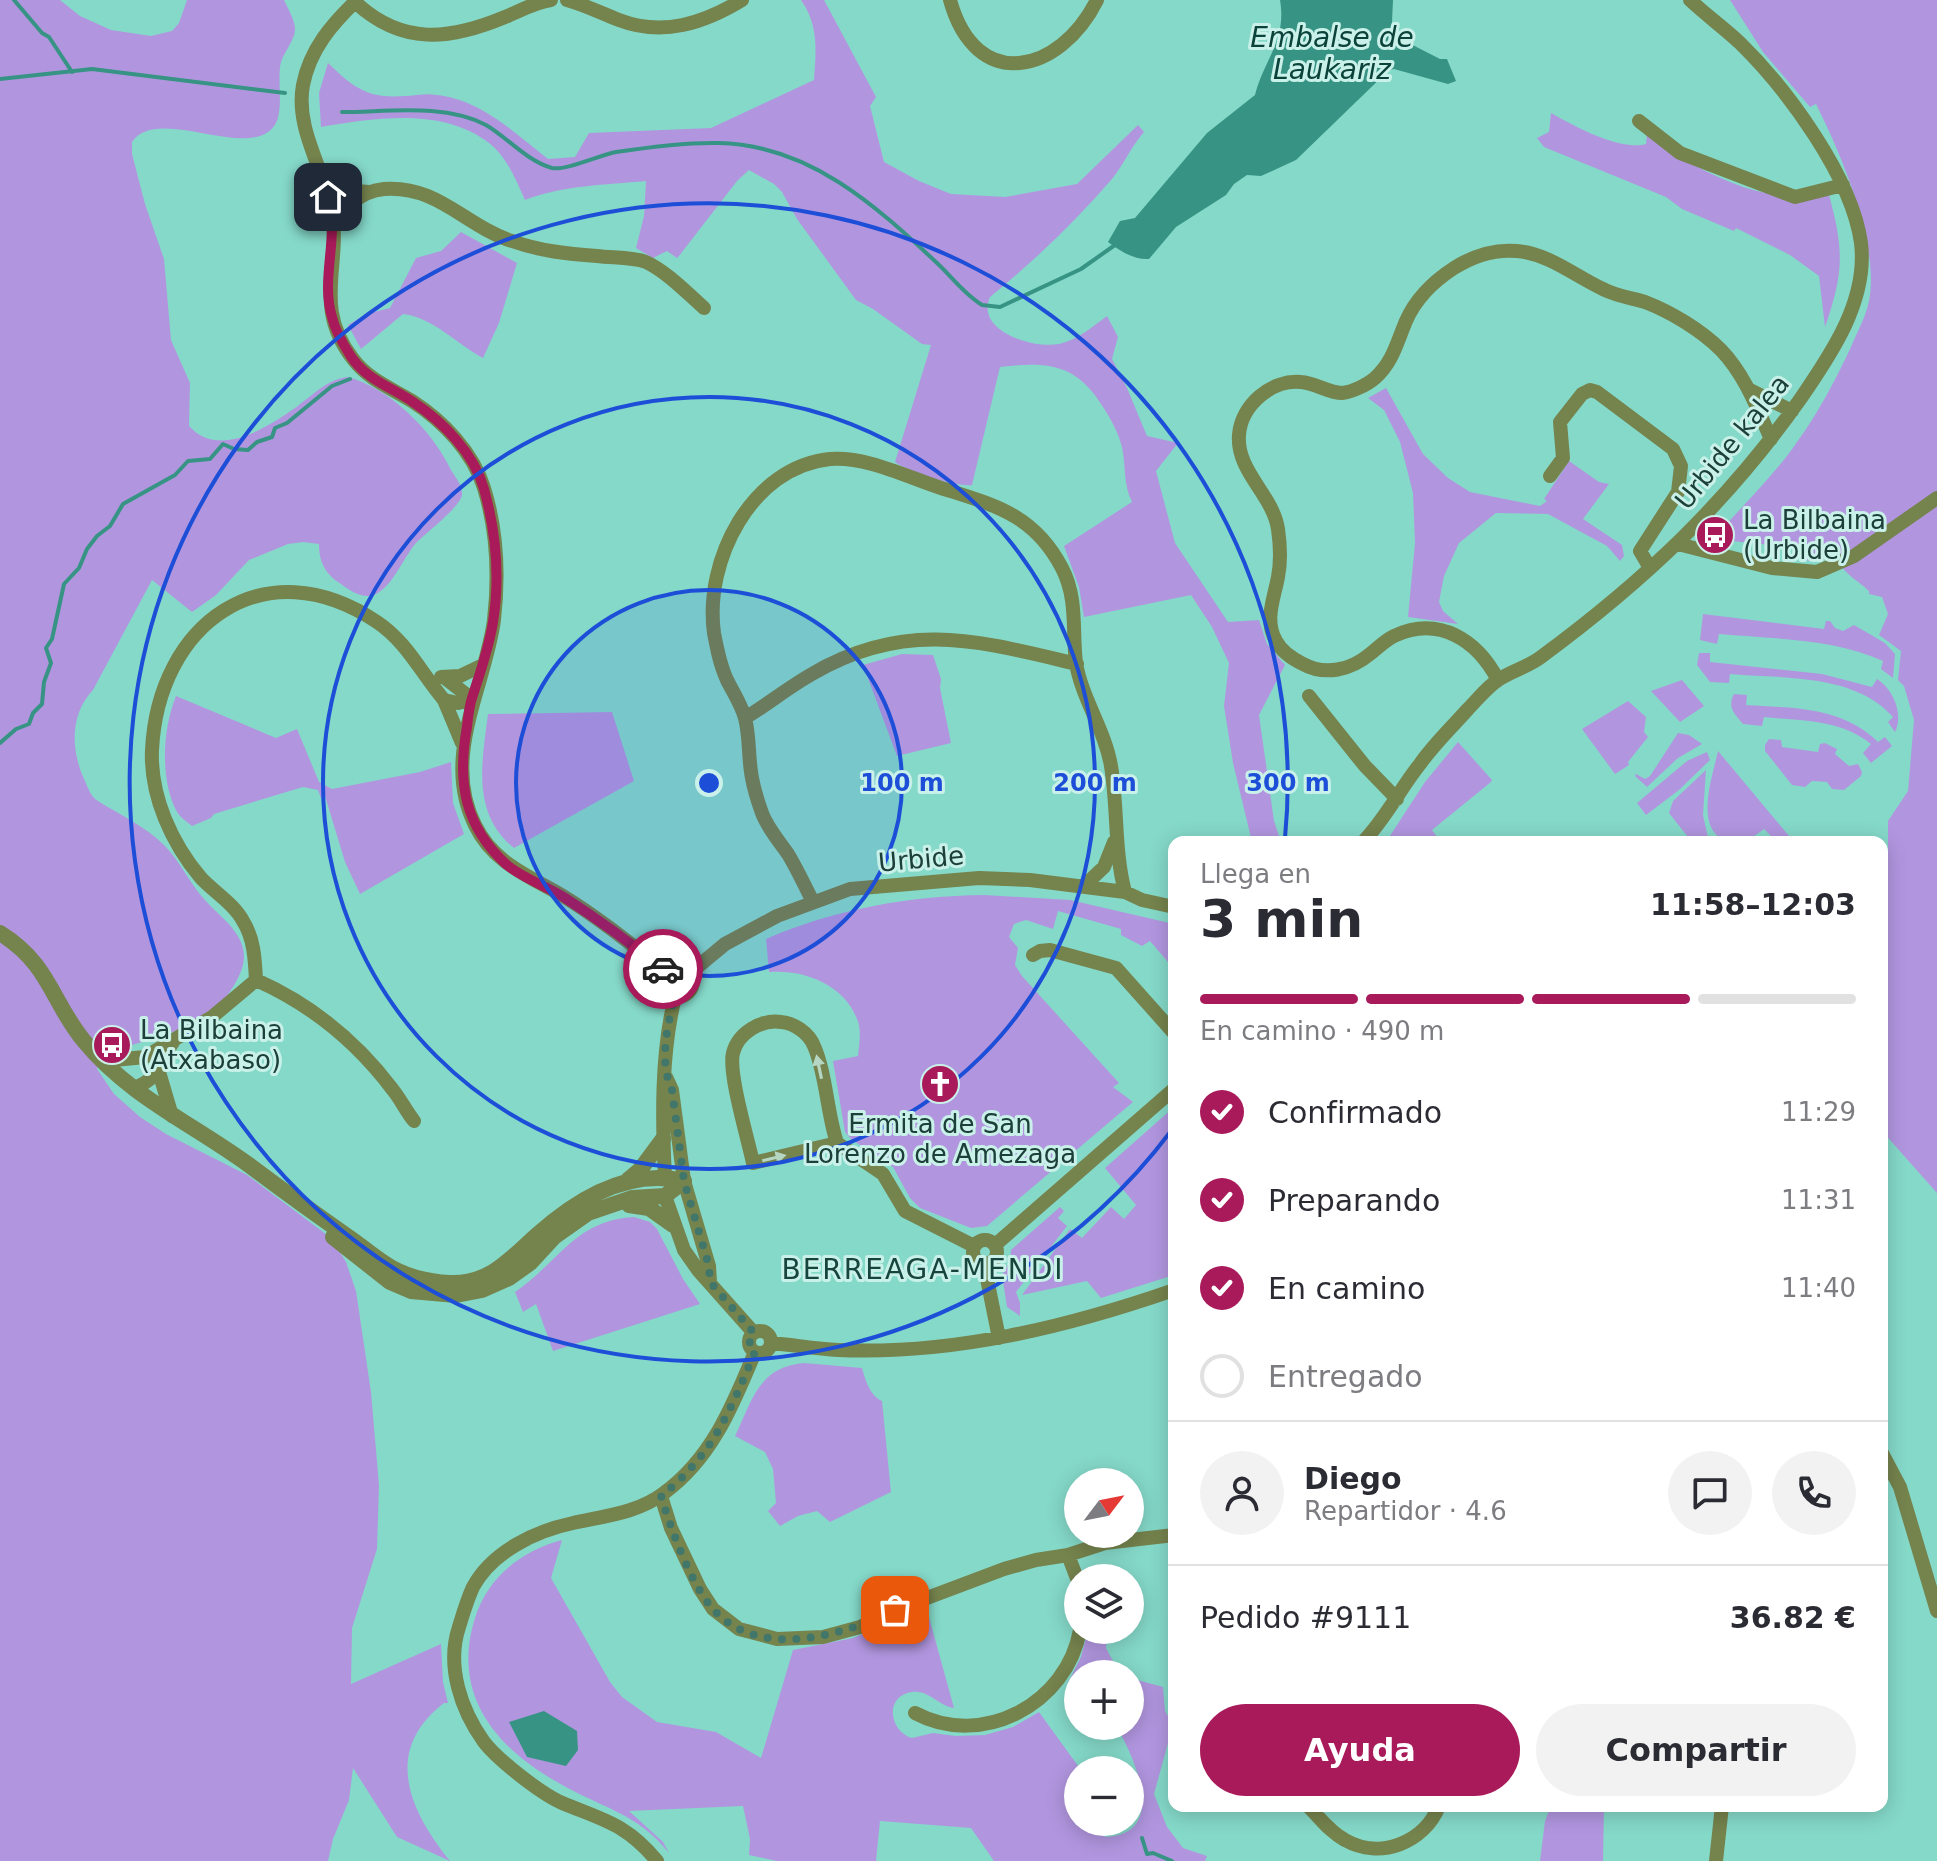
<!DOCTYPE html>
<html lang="es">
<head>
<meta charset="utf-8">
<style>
  :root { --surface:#fff; --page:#f2f2f3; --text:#2b2b33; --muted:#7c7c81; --line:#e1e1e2; --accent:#a81a59 }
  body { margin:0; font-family:"DejaVu Sans",sans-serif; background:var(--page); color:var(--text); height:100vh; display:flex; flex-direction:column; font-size:30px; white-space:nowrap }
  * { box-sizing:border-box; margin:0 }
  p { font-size:26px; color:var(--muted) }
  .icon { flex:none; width:44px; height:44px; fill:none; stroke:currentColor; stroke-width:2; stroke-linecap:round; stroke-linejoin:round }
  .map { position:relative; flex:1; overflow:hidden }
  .details { position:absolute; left:1168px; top:836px; width:720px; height:976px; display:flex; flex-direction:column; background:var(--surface); border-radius:16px; box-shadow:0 4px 20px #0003 }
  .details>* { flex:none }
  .needle { width:52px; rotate:58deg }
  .tools { position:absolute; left:1064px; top:1468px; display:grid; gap:16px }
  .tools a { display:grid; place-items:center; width:80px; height:80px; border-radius:50%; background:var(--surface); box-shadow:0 4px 20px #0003; font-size:40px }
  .pin { position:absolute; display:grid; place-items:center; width:68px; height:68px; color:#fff; margin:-34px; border-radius:16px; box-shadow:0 4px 12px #0006 }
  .courier { position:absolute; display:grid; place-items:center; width:80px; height:80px; margin:-40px; border:6px solid #a81a59; border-radius:50%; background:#fff; color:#222; box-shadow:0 2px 10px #0007 }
  .summary em { font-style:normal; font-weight:700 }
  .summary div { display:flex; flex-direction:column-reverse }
  .summary { display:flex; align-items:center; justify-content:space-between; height:136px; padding:0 32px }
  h1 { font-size:52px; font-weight:700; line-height:60px }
  .bar { display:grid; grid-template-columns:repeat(4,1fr); gap:12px 8px; align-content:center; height:96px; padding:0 32px }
  .bar i { height:10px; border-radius:6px; background:var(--line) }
  .bar .selected { background:var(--accent) }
  .bar p { grid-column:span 4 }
  .line { display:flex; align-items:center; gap:20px; padding:0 32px; border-top:2px solid var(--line) }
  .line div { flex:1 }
  .round { display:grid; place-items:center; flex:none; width:84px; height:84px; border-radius:42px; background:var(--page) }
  ol { padding:0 32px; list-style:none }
  li { display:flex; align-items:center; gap:24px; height:88px }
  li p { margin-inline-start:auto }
  li .icon { padding:8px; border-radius:50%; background:var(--accent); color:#fff; stroke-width:4 }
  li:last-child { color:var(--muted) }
  li i { width:44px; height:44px; border:4px solid var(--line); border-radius:50% }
  .action { display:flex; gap:16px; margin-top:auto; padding:16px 32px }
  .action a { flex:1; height:92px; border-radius:48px; background:var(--accent); color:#fff; font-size:32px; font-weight:700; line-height:92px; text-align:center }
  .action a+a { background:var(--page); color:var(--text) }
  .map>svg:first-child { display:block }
  .green { fill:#b196df }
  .water { fill:#379485 }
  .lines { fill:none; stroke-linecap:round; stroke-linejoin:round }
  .stream { stroke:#379485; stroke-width:4 }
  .minor { stroke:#75834d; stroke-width:14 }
  .tertiary { stroke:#75834d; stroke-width:16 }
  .oneway { fill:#b4d6c2 }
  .done { stroke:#41766b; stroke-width:8; stroke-dasharray:0 14.4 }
  .route { stroke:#a81a59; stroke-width:10 }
  .ring { fill:none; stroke:#1d4ed8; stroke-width:4 }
  .labels { text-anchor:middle; stroke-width:6; stroke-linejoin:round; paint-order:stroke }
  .street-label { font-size:26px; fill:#1c4039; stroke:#c9f1e9 }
  .poi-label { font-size:26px; fill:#1c4039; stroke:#c9f1e9; text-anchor:start }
  .water-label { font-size:28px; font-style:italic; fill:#0b433b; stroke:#c9f1e9 }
  .neighbourhood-label { font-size:28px; letter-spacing:2px; fill:#17453d; stroke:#c9f1e9 }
  .centre { fill:#1d4ed8; stroke:#c9f1e9; stroke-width:4 }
  .ring-label { font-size:24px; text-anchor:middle; font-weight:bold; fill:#1d4ed8; stroke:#c9f1e9; stroke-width:6; stroke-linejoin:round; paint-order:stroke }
</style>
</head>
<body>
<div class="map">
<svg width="1937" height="1861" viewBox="0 0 1937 1861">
  <rect width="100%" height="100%" fill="#85d9c9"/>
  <!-- green -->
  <path class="green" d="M0,0H60L80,16L111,30L151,36L172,31L179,23L187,0H284C288,9 295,20 295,29C295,42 281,54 280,68C278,84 283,108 276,123C253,165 158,103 132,142V154L145,204L164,259L171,340L190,383L189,426C219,459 266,428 295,408C312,396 327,379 348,377C390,389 431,429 450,468C454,476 463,485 462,495C460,507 426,533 416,543C403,558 393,587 374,595C363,599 350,591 341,584C325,574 319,562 319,544L303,542L288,544L249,560L216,595L192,612L152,580L93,690C69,715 71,752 85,781C88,788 91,797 98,801C120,815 145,826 164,845C180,861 189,882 204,899C216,913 232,923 240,940C247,955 244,966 237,980C210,1031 155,1036 107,1053L102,1056L97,1069L114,1094L140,1117L166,1134L247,1175L331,1238L346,1262L356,1291L371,1392L379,1485L377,1549L352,1628L351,1684L441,1644L443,1682L448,1703H444C383,1750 408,1809 450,1861L397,1837L353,1768L349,1800L333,1839L328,1861H0Z
    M801,0H824L876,97L870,106L884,162L919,181L951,194L1005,197L1077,184L1138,125L1144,132C1131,147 1124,164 1112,179C1075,222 1034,261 990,297C975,331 1033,349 1059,344C1078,340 1093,326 1107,316L1118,337L1112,359L1127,388L1147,436L1178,443L1156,471L1175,543L1228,622L1259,620L1267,644L1285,665L1259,715L1274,821L1281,842H1252L1233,763L1224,706L1229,663L1212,627L1191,595L1084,617L1079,587L1064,546L1132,502C1123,484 1126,466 1122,447C1118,432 1111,419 1103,407C1077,364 1048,361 1000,367L972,485C955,487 908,472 895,462L931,345L922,344L873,309L856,300L797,219L782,192L774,184L749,170L737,181L679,256L677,258L667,251L653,258L636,248L644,216L646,181C605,185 564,185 525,200C516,180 507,157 489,143C442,107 375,118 321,127L319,93L328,63C354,88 368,99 405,96C415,96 426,93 436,95C480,99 515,133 548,159L575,157L589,133L711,128L814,80C816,50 819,26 801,0Z
    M1730,0H1937V1193L1882,1131V875L1888,866V821L1908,791L1914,720L1904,686L1898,680L1901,651L1879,635L1888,614L1882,597L1869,594V591C1854,577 1847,577 1836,558L1808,561L1800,552L1789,547L1713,539C1741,507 1773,477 1797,442C1818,413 1836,379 1851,347C1858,330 1868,313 1870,295C1877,239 1841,154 1816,104L1810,107L1763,52Z
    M1551,113C1574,126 1619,151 1646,144L1647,134C1682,161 1734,190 1778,195C1795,197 1812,195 1829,195C1844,250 1844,273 1825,327L1819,276L1790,255L1736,228L1734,231L1682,209L1666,197L1544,147L1537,138L1549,132Z
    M461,232L517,263L499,323L483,358C457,344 432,317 403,314L361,349L348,325L366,314L390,308L416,258L441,251Z
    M1386,388L1423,454L1448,478L1470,492L1540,506L1547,501L1544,499L1569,461L1599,482L1609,484L1583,519L1622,545L1624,556L1620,561L1607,546L1548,514L1496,513L1459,543L1444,576L1439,602L1443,611L1458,624L1408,617L1415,543L1413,493L1400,442L1384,410L1368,398Z
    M1703,614L1824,629L1826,621H1830L1835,628L1843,631L1854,625L1885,643L1895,654L1893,678L1881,669L1883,661C1833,638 1773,639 1719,634L1717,644L1700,640Z
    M1699,653H1710V662L1822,674L1872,687L1877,679C1893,689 1904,714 1895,732L1888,722L1893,717C1854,673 1784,679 1730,674L1729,683L1710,682L1697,665Z
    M902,654L933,655L941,679L940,688L951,743L897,756L863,665Z
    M1682,680L1704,706L1680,722L1651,691Z
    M1734,694L1747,695L1746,705C1794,708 1842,707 1878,742L1885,737L1892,746L1871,763L1863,753L1871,744C1840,719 1802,721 1764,717L1762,726L1743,724C1734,713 1727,707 1734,694Z
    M176,696L276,738L297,729L319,782L332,789L420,772L451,762L453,803L464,834L360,894L345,862L325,796L321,798L318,790L303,787L214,814L211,818L192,826C186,821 178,816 175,808C160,776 163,728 176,696Z
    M1628,701L1646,717L1644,732L1648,737L1628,762L1629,765L1615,774L1582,729Z
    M612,712L634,781L514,848C471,814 482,761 488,714Z
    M1678,733L1689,735L1702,744L1678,758L1647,787L1635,776L1636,774L1645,779L1650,776Z
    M1769,739L1781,740L1782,747L1818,752L1820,744L1825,743L1837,749L1835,754L1849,766L1858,764L1862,772L1861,776L1844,790L1832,789L1827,782L1812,781L1805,787L1792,785L1765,751V745Z
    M1458,742L1492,780L1491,782L1432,830L1441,842H1386L1425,782Z
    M1718,751L1794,842H1777L1764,829C1752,838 1739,848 1724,840C1694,826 1713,775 1718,751Z
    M1707,752L1710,760L1679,790L1646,815L1637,803L1687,761Z
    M1706,770L1703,815L1709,842H1683L1688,837L1669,813L1673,801Z
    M984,895L1070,900L1174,924V969L1150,941L1142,946L1121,935V929L1058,911L1053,929L1026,920L1014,924L1009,937L1018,948L1015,965L1022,976L1119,1083L1113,1087L1133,1102L987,1226L971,1228L920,1208L910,1198L893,1167L851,1139L845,1132L833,1061L858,1056C859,1044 862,1030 857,1019C844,984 803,969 769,972L766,939C835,909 909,896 984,895Z
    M1174,1107V1275L1101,1298L1087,1281L1022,1295L1070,1229L1082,1238L1111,1207L1124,1219L1136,1205L1105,1168Z
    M1060,1207L1064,1211L1058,1218L1067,1226L1016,1292L1020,1303V1316L1007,1307L1002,1275L1010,1261L1011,1250Z
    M634,1217L650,1222L657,1229L683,1279L700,1304L553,1351L536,1304L523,1312L515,1292C558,1263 575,1220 634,1217Z
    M804,1363L862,1368C865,1379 870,1396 882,1401L891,1492L830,1522L817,1511L798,1516L780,1526L768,1511L776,1503L773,1469L765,1452L735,1436C752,1401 758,1367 804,1363Z
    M562,1540L551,1578L610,1682L622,1697L657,1722L716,1732L761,1758L793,1650L853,1638L918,1611L927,1610L954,1708C939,1706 928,1689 912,1692C884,1696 889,1731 912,1738L933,1733L956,1736L985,1735L1013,1727L1039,1712L1081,1770H1078V1822H1100L1105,1837C1169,1835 1135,1757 1116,1726H1130V1678L1163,1687L1165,1711L1173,1725L1154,1794L1167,1827L1183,1848L1207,1856L1205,1861H994L971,1828L880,1821L876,1861H777L749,1855L750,1839L743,1806L629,1811L663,1842L669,1853C638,1813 599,1807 557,1782C495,1747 451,1694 475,1618C488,1577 521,1551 562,1540Z
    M1088,1630H1108L1106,1648L1120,1674H1078V1691L1067,1685L1081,1657Z
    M1551,1806H1604L1603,1861H1540L1545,1821Z"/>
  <!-- water -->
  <path class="water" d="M1280,0H1393L1392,22L1397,37L1440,59H1447L1456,81L1448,84L1394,69L1389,70L1296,160L1261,176L1247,175L1234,184L1226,195L1176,227L1149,259C1134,260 1120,251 1108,242L1120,221L1135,218L1207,133L1255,95C1264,59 1287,41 1280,0Z
    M544,1711L577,1731L578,1750L566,1766L527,1757L509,1722Z"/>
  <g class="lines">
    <!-- stream -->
    <path class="stream" d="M14,0L42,33L49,37L72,72
      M0,79L92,69L285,93
      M342,112C387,112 444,103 486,125C508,138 527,161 552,168C565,171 600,155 616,152C649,147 686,142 719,143C809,145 875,205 937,263C952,277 964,294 982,305L1000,307L1081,269L1115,245
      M0,743L16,729L29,724L33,713L42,704L44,682L51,663L46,648L52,639L64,584L79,568L87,549L97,536L110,526L123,504L175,475L188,461L210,459L223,444L234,449L248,450L257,442L272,437L275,428L287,423L332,386L350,379
      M1142,1838L1147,1854L1153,1853L1172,1861"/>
    <!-- minor -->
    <path class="minor" d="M357,0C332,24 310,49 303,85C295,128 323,167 331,208C343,264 311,305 353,359C369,380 391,388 412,401C443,421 473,452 484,488C497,530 499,576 494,620C485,687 441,757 475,825C493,863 529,876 563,896C599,918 632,945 665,971
      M567,0C585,5 601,13 619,20C663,37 704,23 742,0
      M950,0C976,94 1060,74 1097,0
      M355,2C402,46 450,40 505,17C520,11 535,2 551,0
      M1639,121L1680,153L1795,197L1843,185
      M328,197L340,190L370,192
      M334,228C347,207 357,192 384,189C438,185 465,226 512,241C540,251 568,254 597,256C612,258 632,257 646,262C667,272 686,292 704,308
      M1750,390L1792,411
      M1550,476L1563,458L1560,422L1582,394L1590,390L1597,392L1673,449L1681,466L1678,492L1640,551L1650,568
      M1678,544L1772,568L1817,572L1854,556L1937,498
      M441,677L460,676L483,665
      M1498,680C1477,640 1439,615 1394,636C1384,641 1378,648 1370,654C1351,670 1325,676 1303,664C1293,659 1281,651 1276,641C1264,620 1274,599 1278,577C1281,562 1280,543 1278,529C1273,495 1236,471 1239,435C1241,405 1272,379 1301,382C1315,383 1329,393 1342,393C1352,392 1367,385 1375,378C1393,362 1397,342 1406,321C1416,298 1434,281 1454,268C1473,256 1495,249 1517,251C1550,254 1576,277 1605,290C1617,296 1632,298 1645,302C1671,312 1701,330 1721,350C1745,375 1757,408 1771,439
      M1309,696L1365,766L1397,799
      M444,700L462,743
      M745,718C768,704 789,687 812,674C906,619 979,641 1077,664
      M1363,842C1386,818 1400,789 1420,764C1434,744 1452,727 1468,709C1477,700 1487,687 1498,680C1511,671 1528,667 1541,657C1644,581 1727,503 1801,398C1832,353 1868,300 1861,243C1852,177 1787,89 1740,43C1724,28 1706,15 1690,0
      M1085,885L1104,867L1114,842
      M813,902C805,886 797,869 788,854C779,841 767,827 762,813C758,802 754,789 752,778C748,758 750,737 745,718C741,704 733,692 727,680C720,665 717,649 714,633C704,561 751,467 830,459C866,456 907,477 941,488C994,505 1034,514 1062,568C1078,599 1072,630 1076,663C1082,699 1105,730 1111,766C1118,808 1114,850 1125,892
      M1033,955L1040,951L1050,950L1116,968L1174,1033
      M661 981a16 16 0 1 1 32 0a16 16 0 1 1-32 0Z
      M690,973L725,944L777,916L850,889L979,878L1030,880L1125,892L1142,900L1174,907
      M256,980C310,1004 357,1042 393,1090C401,1100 406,1111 414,1121
      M104,1061L145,1057L212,1017L256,980C255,960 254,938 243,921C234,904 214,892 201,878C172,844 150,796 152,750C158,624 264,546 377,622C407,642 421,673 444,700L458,703L472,699L445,678
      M159,1072L172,1116
      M666,1077L672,1090L684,1181L709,1266L710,1282
      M134,1088C162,1077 158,1064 173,1042
      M837,1143L753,1163C748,1139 728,1073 733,1053C738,1033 761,1019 781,1022C794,1023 809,1033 814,1046C826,1073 827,1113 837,1143L883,1174L905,1211L974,1246
      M665,1177C662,1119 661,1053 675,997
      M665,1196L684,1250L698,1270L754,1333
      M973 1252a12 12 0 1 1 24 0a12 12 0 1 1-24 0Z
      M995,1245L1174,1089
      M984,1264L999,1338
      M749 1342a11 11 0 1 1 22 0a11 11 0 1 1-22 0Z
      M771,1343C794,1345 816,1349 838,1350C953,1355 1067,1327 1174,1290
      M1882,1453L1900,1487L1937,1611
      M661,1496L671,1528L700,1589L713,1609L739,1629L777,1639L823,1637L860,1627L895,1610L1004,1569L1036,1560L1068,1555L1105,1543L1174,1535
      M1068,1555L1078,1581
      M915,1713C982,1749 1067,1704 1080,1630
      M1308,1806C1320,1818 1330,1832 1345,1840C1380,1860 1424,1843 1439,1806
      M657,1861C626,1823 602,1820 560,1802C539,1792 498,1760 484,1742C461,1710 446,1666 459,1627C463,1614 467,1600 473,1587C492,1552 535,1531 573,1523C604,1516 638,1513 664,1493C712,1458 733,1405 755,1352
      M1716,1861L1722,1806"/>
    <!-- tertiary -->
    <path class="tertiary" d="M0,933C50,964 51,1001 84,1041C129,1096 193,1124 249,1165C281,1189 314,1213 347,1236C362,1246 376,1259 392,1268C410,1278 429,1282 450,1283C489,1285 511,1258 537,1235C577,1199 629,1168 684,1181
      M628,1180L640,1170L663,1139
      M629,1205L649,1208L673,1225
      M333,1237L390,1282L411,1291L456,1295L482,1290L509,1278L530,1263L554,1237L588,1213L632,1198L665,1196L684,1181"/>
  </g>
  <!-- one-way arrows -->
  <defs><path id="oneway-solid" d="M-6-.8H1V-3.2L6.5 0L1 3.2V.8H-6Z" transform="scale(2)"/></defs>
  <g class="oneway">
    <use href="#oneway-solid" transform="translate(819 1067) rotate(-102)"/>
    <use href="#oneway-solid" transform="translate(774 1158) rotate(-13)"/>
  </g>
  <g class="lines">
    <!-- done -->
    <path class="done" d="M663,969V989L675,997C667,1026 659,1062 672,1090L684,1181L709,1266L710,1282L754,1333L749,1344L755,1352C730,1411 713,1455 661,1496C671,1529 690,1582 712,1608C758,1661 842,1636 895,1610"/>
    <!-- route -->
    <path class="route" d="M328,197C340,236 320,278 332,317C335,330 343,344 350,355C365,379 391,387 413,402C443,422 474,453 484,489C496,532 500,578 493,622C489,648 480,673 472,698C469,707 468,718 467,727C457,782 464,826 507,865C524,879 547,886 565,898C599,920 632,944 663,969"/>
  </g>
  <!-- distance rings -->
  <circle cx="709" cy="783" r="193" fill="#1d4ed8" fill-opacity=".12"/>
  <g class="ring">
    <circle cx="709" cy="783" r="193"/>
    <circle cx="709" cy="783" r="386"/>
    <path d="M1171 1131A579 579 0 1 1 1285 838"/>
  </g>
  <!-- icons -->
  <defs>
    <g id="bus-disc" transform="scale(2)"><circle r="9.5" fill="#a81a59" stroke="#c9f1e9"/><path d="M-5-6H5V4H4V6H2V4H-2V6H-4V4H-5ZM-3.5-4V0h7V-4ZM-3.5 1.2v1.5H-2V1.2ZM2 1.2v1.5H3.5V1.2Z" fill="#fff"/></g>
    <g id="church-disc" transform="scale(2)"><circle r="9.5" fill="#a81a59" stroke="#c9f1e9"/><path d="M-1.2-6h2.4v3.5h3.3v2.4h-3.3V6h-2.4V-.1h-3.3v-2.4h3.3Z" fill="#fff"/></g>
  </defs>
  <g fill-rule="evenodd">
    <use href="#bus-disc" x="1715" y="535"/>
    <use href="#bus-disc" x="112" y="1045"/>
    <use href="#church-disc" x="940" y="1084"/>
  </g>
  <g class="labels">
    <!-- street labels -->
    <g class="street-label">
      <text transform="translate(1732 442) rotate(-51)" y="9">Urbide kalea</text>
      <text transform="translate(921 859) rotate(-5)" y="9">Urbide</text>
    </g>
    <!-- poi labels -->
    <g class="poi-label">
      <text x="1743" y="529">La Bilbaina<tspan x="1743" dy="30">(Urbide)</tspan></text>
      <text x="140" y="1039">La Bilbaina<tspan x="140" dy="30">(Atxabaso)</tspan></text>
      <text x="940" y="1133" text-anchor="middle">Ermita de San<tspan x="940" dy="30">Lorenzo de Amezaga</tspan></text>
    </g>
    <!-- water labels -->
    <g class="water-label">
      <text x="1332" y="47">Embalse de<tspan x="1332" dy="32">Laukariz</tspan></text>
    </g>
    <!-- neighbourhood labels -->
    <g class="neighbourhood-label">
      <text x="923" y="1279">BERREAGA-MENDI</text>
    </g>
  </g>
  <circle cx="709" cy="783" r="12" class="centre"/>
  <g class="ring-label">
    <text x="902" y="791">100 m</text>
    <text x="1095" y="791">200 m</text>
    <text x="1288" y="791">300 m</text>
  </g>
</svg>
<div class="tools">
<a><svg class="needle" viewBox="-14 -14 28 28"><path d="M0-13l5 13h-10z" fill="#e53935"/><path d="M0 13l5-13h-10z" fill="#7c7c81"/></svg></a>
<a><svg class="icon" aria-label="layers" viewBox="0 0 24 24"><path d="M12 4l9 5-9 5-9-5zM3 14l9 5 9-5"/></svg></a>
<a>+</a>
<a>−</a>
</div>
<div class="pin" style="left:895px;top:1610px;background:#ea580c"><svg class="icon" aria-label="bag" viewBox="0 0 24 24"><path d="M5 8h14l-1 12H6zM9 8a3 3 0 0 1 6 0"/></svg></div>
<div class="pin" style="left:328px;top:197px;background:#1f2937"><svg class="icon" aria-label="home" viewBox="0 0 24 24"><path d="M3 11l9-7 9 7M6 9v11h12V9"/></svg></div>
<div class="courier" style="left:663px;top:969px"><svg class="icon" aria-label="car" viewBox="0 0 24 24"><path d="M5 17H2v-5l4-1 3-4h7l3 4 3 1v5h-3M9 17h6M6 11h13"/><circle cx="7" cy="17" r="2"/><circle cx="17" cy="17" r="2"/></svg></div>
<section class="details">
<div class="summary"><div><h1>3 min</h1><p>Llega en</p></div><em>11:58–12:03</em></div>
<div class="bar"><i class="selected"></i><i class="selected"></i><i class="selected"></i><i></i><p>En camino · 490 m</p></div>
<ol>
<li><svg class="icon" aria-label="check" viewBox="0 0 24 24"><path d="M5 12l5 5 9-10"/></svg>Confirmado<p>11:29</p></li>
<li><svg class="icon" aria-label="check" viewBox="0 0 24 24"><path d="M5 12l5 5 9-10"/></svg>Preparando<p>11:31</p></li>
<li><svg class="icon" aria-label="check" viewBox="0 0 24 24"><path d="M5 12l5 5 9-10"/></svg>En camino<p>11:40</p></li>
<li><i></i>Entregado</li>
</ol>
<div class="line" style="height:144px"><a class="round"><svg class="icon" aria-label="person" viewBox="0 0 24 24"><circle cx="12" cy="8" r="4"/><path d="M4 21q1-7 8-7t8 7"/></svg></a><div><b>Diego</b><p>Repartidor · 4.6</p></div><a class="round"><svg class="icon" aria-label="chat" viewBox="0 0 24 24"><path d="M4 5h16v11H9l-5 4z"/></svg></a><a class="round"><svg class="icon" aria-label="phone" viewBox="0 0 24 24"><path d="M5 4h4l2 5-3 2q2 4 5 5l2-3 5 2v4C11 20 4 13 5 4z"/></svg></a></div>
<div class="line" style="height:104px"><div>Pedido #9111</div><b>36.82 €</b></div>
<div class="action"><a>Ayuda</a><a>Compartir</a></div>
</section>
</div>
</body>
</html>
